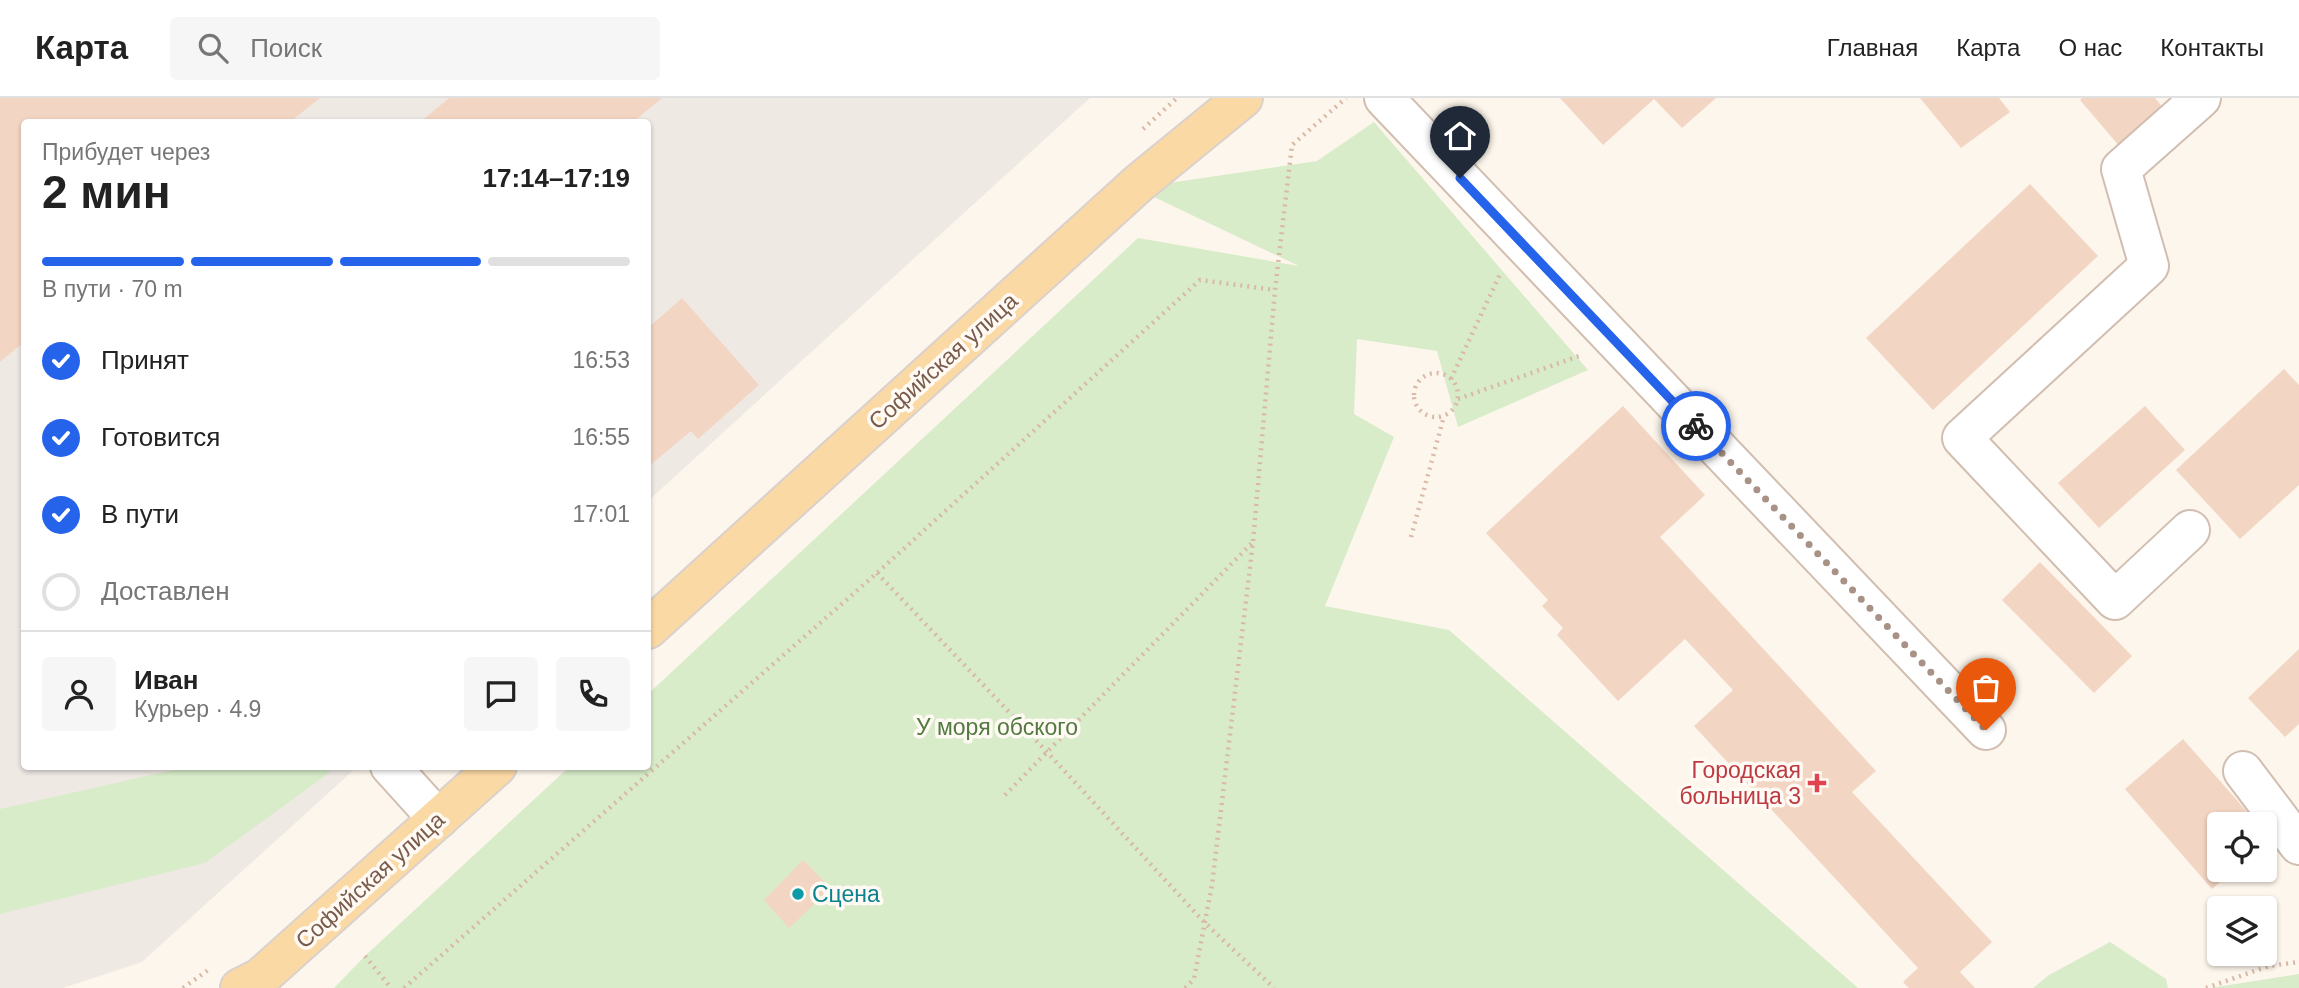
<!DOCTYPE html>
<html lang="ru">
<head>
<meta charset="utf-8">
<style>
  :root { --surface:#fff; --page:#f6f6f6; --text:#222; --muted:#767676; --line:#e0e0e0; --accent:#2563eb }
  body { margin:0; font-family:Arial,sans-serif; background:var(--page); color:var(--text); height:100vh; display:flex; flex-direction:column; font-size:26px; white-space:nowrap }
  * { box-sizing:border-box; margin:0 }
  p { font-size:23px; color:var(--muted) }
  .icon { flex:none; width:38px; height:38px; fill:none; stroke:currentColor; stroke-width:2; stroke-linecap:round; stroke-linejoin:round }
  .map { position:relative; flex:1; overflow:hidden }
  .details { position:absolute; left:21px; top:21px; width:630px; height:651px; display:flex; flex-direction:column; background:var(--surface); border-radius:7px; box-shadow:0 2px 5px #0004 }
  .details>* { flex:none }
  .controls { position:absolute; left:2207px; top:714px; display:grid; gap:14px }
  .controls a { display:grid; place-items:center; width:70px; height:70px; border-radius:7px; background:var(--surface); box-shadow:0 2px 5px #0004; font-size:35px }
  .pin { position:absolute; display:grid; place-items:center; width:60px; height:60px; color:#fff; margin:-72px -30px; border-radius:50% 50% 50% 0; rotate:-45deg; box-shadow:0 0 7px #0007 }
  .pin .icon { rotate:45deg }
  .courier { position:absolute; display:grid; place-items:center; width:70px; height:70px; margin:-35px; border:5px solid #2563eb; border-radius:50%; background:#fff; color:#222; box-shadow:0 2px 9px #0007 }
  .head em { font-style:normal; font-weight:600 }
  .head div { display:flex; flex-direction:column-reverse }
  .head { display:flex; align-items:center; justify-content:space-between; height:119px; padding:0 21px }
  h1 { font-size:46px; font-weight:600; line-height:52px }
  .bar { display:grid; grid-template-columns:repeat(4,1fr); gap:10px 7px; align-content:center; height:84px; padding:0 21px }
  .bar i { height:9px; border-radius:5px; background:var(--line) }
  .bar .active { background:var(--accent) }
  .bar p { grid-column:span 4 }
  .line { display:flex; align-items:center; gap:18px; padding:0 21px; border-top:2px solid var(--line) }
  .line div { flex:1 }
  .round { display:grid; place-items:center; flex:none; width:74px; height:74px; border-radius:7px; background:var(--page) }
  ol { padding:0 21px; list-style:none }
  li { display:flex; align-items:center; gap:21px; height:77px }
  li p { margin-inline-start:auto }
  li .icon { padding:7px; border-radius:50%; background:var(--accent); color:#fff; stroke-width:4 }
  li:last-child { color:var(--muted) }
  li i { width:38px; height:38px; border:4px solid var(--line); border-radius:50% }
  header { display:flex; align-items:center; gap:42px; box-sizing:border-box; height:98px; padding:0 35px; background:var(--surface); border-bottom:2px solid var(--line) }
  header strong { font-size:33px }
  nav { display:flex; gap:38px; margin-inline-start:auto; font-size:24px }
  .search { width:490px; height:63px; background:var(--page); display:flex; align-items:center; gap:18px; box-sizing:border-box; padding:0 24px; border-radius:7px; color:var(--muted); font-size:26px }
  .map>svg:first-child { display:block }
  .industrial { fill:#efe9e4 }
  .green { fill:#d8ecc9 }
  .building { fill:#f3d5c3 }
  .lines { fill:none; stroke-linecap:round; stroke-linejoin:round }
  .minor-casing { stroke:#d1beb0; stroke-width:42 }
  .major-casing { stroke:#dad1cd; stroke-width:42 }
  .path { stroke:#d9b8a5; stroke-width:4.5; stroke-dasharray:2 5; stroke-linecap:butt }
  .minor { stroke:#fff; stroke-width:38 }
  .major { stroke:#fbd9a5; stroke-width:38 }
  .done { stroke:#a89285; stroke-width:7; stroke-dasharray:0 12.6 }
  .route { stroke:#2563eb; stroke-width:9 }
  .health-dot { fill:#e0444e; stroke:#fffaf3; stroke-width:2.5 }
  .culture-dot { fill:#0f9aa8; stroke:#fffaf3; stroke-width:2.5 }
  .labels { text-anchor:middle; stroke-width:7; stroke-linejoin:round; paint-order:stroke }
  .street-label { font-size:23px; fill:#7a5c4d; stroke:#fffaf3 }
  .park-label { font-size:23px; fill:#537a41; stroke:#fffaf3 }
  .health-label { font-size:23px; fill:#be3a42; stroke:#fffaf3; text-anchor:end }
  .culture-label { font-size:23px; fill:#0d838f; stroke:#fffaf3; text-anchor:start }
</style>
</head>
<body>
<header>
<strong>Карта</strong>
<div class="search"><svg class="icon" aria-label="search" viewBox="0 0 24 24"><circle cx="10" cy="10" r="6"/><path d="M15 15l6 6"/></svg>Поиск</div>
<nav><a>Главная</a><a>Карта</a><a>О нас</a><a>Контакты</a></nav>
</header>
<div class="map">
<svg width="2299" height="890" viewBox="0 0 2299 890">
  <rect width="100%" height="100%" fill="#fdf6ec"/>
  <!-- industrial -->
  <path class="industrial" d="M0,0H1090L648,403V24H24V668L357,669L142,864L63,890H0Z"/>
  <!-- green -->
  <path class="green" d="M1374,24L1588,272L1458,329L1437,253L1357,241L1354,316L1394,339L1325,508L1449,532L1858,890H334L365,858L569,669L648,668V596L1138,140L1299,168L1135,90L1317,63Z
    M187,669L328,668L329,675L205,765L0,816V711Z
    M2110,844L2166,881L2168,890H2033L2049,877Z
    M2299,876V890H2210Z"/>
  <!-- building -->
  <path class="building" d="M0,0H320L290,24H24V244L0,264Z
    M449,0H662L633,24H420Z
    M1560,0H1716L1682,30L1654,1L1603,47Z
    M1920,0H1999L2010,14L1961,50Z
    M2082,0H2155L2164,11L2120,49L2080,2Z
    M2030,86L2098,158L1933,312L1866,240Z
    M682,200L759,287L698,341L691,333L648,369V230Z
    M2284,271L2299,287V387L2240,441L2176,372Z
    M1623,308L1705,397L1660,439L1876,673L1852,694L1992,844L1960,874L1975,890H1909L1903,884L1918,870L1694,628L1733,592L1685,541L1618,603L1557,537L1563,530L1542,508L1548,502L1486,435Z
    M2145,308L2185,352L2099,430L2058,385Z
    M2040,464L2132,558L2094,595L2002,502Z
    M2299,551V626L2285,639L2248,600Z
    M2183,641L2258,726H2219V772H2234L2212,791L2125,691Z
    M803,762L831,790L789,830L764,802Z"/>
  <g class="lines">
    <!-- minor casing -->
    <g class="minor-casing">
      <path id="minor" d="M1384,0L1986,632
        M2190,432L2115,502L1962,340L2149,168L2121,71L2201,0
        M390,668L438,721
        M2243,673L2299,747"/>
    </g>
    <!-- major casing -->
    <g class="major-casing">
      <path id="major" d="M648,531L1139,85L1243,0
        M240,890L260,880L497,668"/>
    </g>
    <!-- path -->
    <path class="path" d="M1143,31L1177,0
      M1414 297a22 22 0 1 1 44 0a22 22 0 1 1-44 0Z
      M1451,281L1501,174
      M1458,301L1579,258
      M1411,439L1444,318
      M877,475L1047,654L1204,824L1274,890
      M1005,697L1252,445
      M365,858L391,890
      M183,890L208,872
      M404,890L877,475L1200,182L1275,192
      M1185,890L1194,881L1212,787L1253,444L1275,192L1292,47L1346,0
      M2206,890L2269,868L2299,864"/>
    <!-- minor -->
    <use href="#minor" class="minor"/>
    <!-- major -->
    <use href="#major" class="major"/>
  </g>
  <g class="lines">
    <!-- done -->
    <path class="done" d="M1696,328L1986,632"/>
    <!-- route -->
    <path class="route" d="M1460,80L1696,328"/>
  </g>
  <!-- markers -->
  <path class="health-dot" d="M1813.5 674.5h7v7h7v7h-7v7h-7v-7h-7v-7h7z"/>
  <circle class="culture-dot" cx="798" cy="796" r="7"/>
  <g class="labels">
    <!-- street labels -->
    <g class="street-label">
      <text transform="translate(943 263) rotate(-42)" y="8">Софийская улица</text>
      <text transform="translate(370 782) rotate(-42)" y="8">Софийская улица</text>
    </g>
    <!-- park labels -->
    <g class="park-label">
      <text x="997" y="637">У моря обского</text>
    </g>
    <!-- health labels -->
    <g class="health-label">
      <text x="1801" y="680">Городская<tspan x="1801" dy="26">больница 3</tspan></text>
    </g>
    <!-- culture labels -->
    <g class="culture-label">
      <text x="812" y="804">Сцена</text>
    </g>
  </g>
</svg>
<div class="controls">
<a><svg class="icon" aria-label="locate" viewBox="0 0 24 24"><circle cx="12" cy="12" r="6"/><path d="M12 2v4M12 18v4M2 12h4M18 12h4"/></svg></a>
<a><svg class="icon" aria-label="layers" viewBox="0 0 24 24"><path d="M12 4l9 5-9 5-9-5zM3 14l9 5 9-5"/></svg></a>
</div>
<div class="pin" style="left:1986px;top:632px;background:#ea580c"><svg class="icon" aria-label="bag" viewBox="0 0 24 24"><path d="M5 8h14l-1 12H6zM9 8a3 3 0 0 1 6 0"/></svg></div>
<div class="pin" style="left:1460px;top:80px;background:#1f2937"><svg class="icon" aria-label="home" viewBox="0 0 24 24"><path d="M3 11l9-7 9 7M6 9v11h12V9"/></svg></div>
<div class="courier" style="left:1696px;top:328px"><svg class="icon" aria-label="bike" viewBox="0 0 24 24"><circle cx="6" cy="16" r="4"/><circle cx="18" cy="16" r="4"/><path d="M6 16l4-8h5l3 8M10 8l3 8H6M13 5h3"/></svg></div>
<section class="details">
<div class="head"><div><h1>2 мин</h1><p>Прибудет через</p></div><em>17:14–17:19</em></div>
<div class="bar"><i class="active"></i><i class="active"></i><i class="active"></i><i></i><p>В пути · 70 m</p></div>
<ol>
<li><svg class="icon" aria-label="check" viewBox="0 0 24 24"><path d="M5 12l5 5 9-10"/></svg>Принят<p>16:53</p></li>
<li><svg class="icon" aria-label="check" viewBox="0 0 24 24"><path d="M5 12l5 5 9-10"/></svg>Готовится<p>16:55</p></li>
<li><svg class="icon" aria-label="check" viewBox="0 0 24 24"><path d="M5 12l5 5 9-10"/></svg>В пути<p>17:01</p></li>
<li><i></i>Доставлен</li>
</ol>
<div class="line" style="height:126px"><a class="round"><svg class="icon" aria-label="person" viewBox="0 0 24 24"><circle cx="12" cy="8" r="4"/><path d="M4 21q1-7 8-7t8 7"/></svg></a><div><b>Иван</b><p>Курьер · 4.9</p></div><a class="round"><svg class="icon" aria-label="chat" viewBox="0 0 24 24"><path d="M4 5h16v11H9l-5 4z"/></svg></a><a class="round"><svg class="icon" aria-label="phone" viewBox="0 0 24 24"><path d="M5 4h4l2 5-3 2q2 4 5 5l2-3 5 2v4C11 20 4 13 5 4z"/></svg></a></div>
</section>
</div>
</body>
</html>
